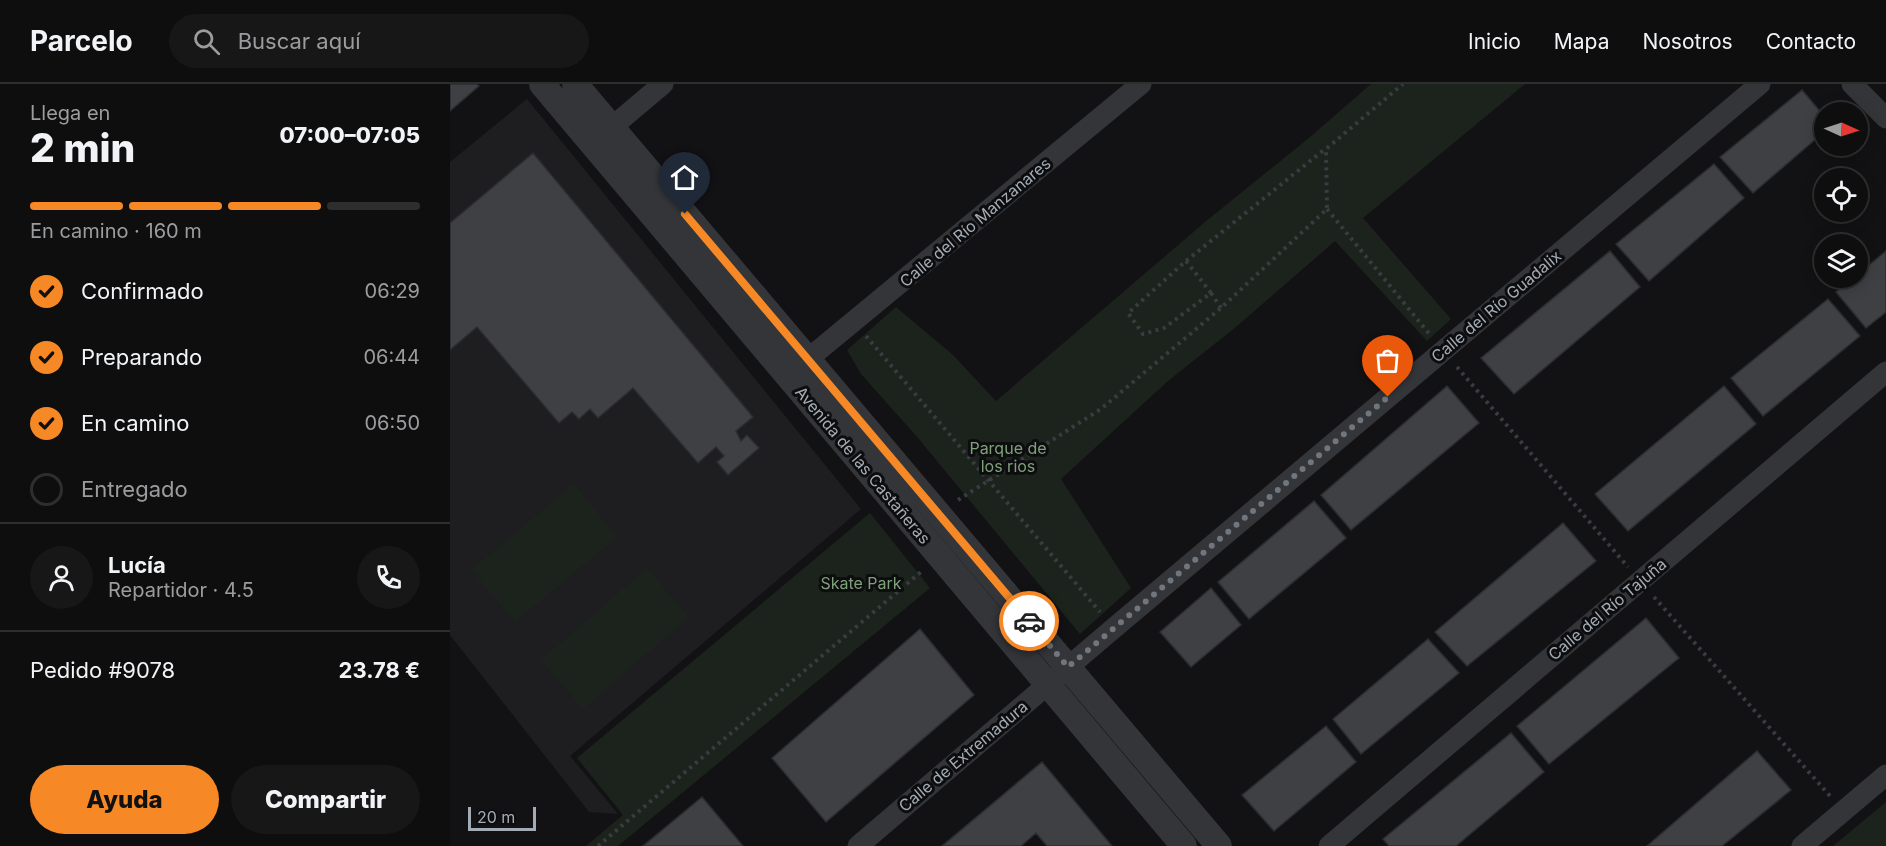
<!DOCTYPE html>
<html lang="es">
<head>
<meta charset="utf-8">
<style>
  :root { --surface:#0e0e0f; --page:#171718; --text:#f1f3f6; --muted:#9b9c9e; --line:#2e2e2f; --accent:#f78826 }
  body { margin:0; font-family:Inter,sans-serif; background:var(--page); color:var(--text); height:100vh; display:flex; flex-direction:column; font-size:22px; white-space:nowrap }
  * { box-sizing:border-box; margin:0 }
  p { font-size:20px; color:var(--muted) }
  .icon { flex:none; width:33px; height:33px; fill:none; stroke:currentColor; stroke-width:2; stroke-linecap:round; stroke-linejoin:round }
  .map { position:relative; flex:1; overflow:hidden }
  .details { display:flex; flex-direction:column; background:var(--surface); width:450px }
  .details>* { flex:none }
  .needle { width:39px; rotate:93deg }
  .buttons { position:absolute; left:1364px; top:18px; display:grid; gap:12px }
  .buttons a { display:grid; place-items:center; width:54px; height:54px; border-radius:50%; background:var(--surface); box-shadow:0 3px 15px #0003,0 0 0 2px var(--line); font-size:30px }
  .scale { position:absolute; left:18px; bottom:15px; width:68px; box-sizing:border-box; padding-left:6px; border:3px solid #a3acb5; border-top:0; font-size:16px; line-height:21px; white-space:nowrap; color:#a3acb5; -webkit-text-stroke:4px #0d0d0f; paint-order:stroke }
  .pin { position:absolute; display:grid; place-items:center; width:51px; height:51px; color:#fff; margin:-62px -26px; border-radius:50% 50% 50% 0; rotate:-45deg; box-shadow:0 0 6px #0007 }
  .pin .icon { rotate:45deg }
  .courier { position:absolute; display:grid; place-items:center; width:60px; height:60px; margin:-30px; border:4px solid #f78826; border-radius:50%; background:#fff; color:#222; box-shadow:0 2px 8px #0007 }
  .headline em { font-style:normal; font-weight:800 }
  .headline div { display:flex; flex-direction:column-reverse }
  .headline { display:flex; align-items:center; justify-content:space-between; height:102px; padding:0 30px }
  h1 { font-size:39px; font-weight:800; line-height:45px }
  .bar { display:grid; grid-template-columns:repeat(4,1fr); gap:9px 6px; align-content:center; height:72px; padding:0 30px }
  .bar i { height:8px; border-radius:4px; background:var(--line) }
  .bar .active { background:var(--accent) }
  .bar p { grid-column:span 4 }
  .line { display:flex; align-items:center; gap:15px; padding:0 30px; border-top:2px solid var(--line) }
  .line div { flex:1 }
  .round { display:grid; place-items:center; flex:none; width:63px; height:63px; border-radius:32px; background:var(--page) }
  ol { padding:0 30px; list-style:none }
  li { display:flex; align-items:center; gap:18px; height:66px }
  li p { margin-inline-start:auto }
  li .icon { padding:6px; border-radius:50%; background:var(--accent); color:#111; stroke-width:4 }
  li:last-child { color:var(--muted) }
  li i { width:33px; height:33px; border:3px solid var(--line); border-radius:50% }
  .action { display:flex; gap:12px; margin-top:auto; padding:12px 30px }
  .action a { flex:1; height:69px; border-radius:36px; background:var(--accent); color:#111; font-size:24px; font-weight:800; line-height:69px; text-align:center }
  .action a+a { background:var(--page); color:var(--text) }
  header { display:flex; align-items:center; gap:36px; box-sizing:border-box; height:84px; padding:0 30px; background:var(--surface); border-bottom:2px solid var(--line) }
  header strong { font-size:28px }
  nav { display:flex; gap:33px; margin-inline-start:auto; font-size:21px }
  .search { width:420px; height:54px; background:var(--page); display:flex; align-items:center; gap:15px; box-sizing:border-box; padding:0 21px; border-radius:33px; color:var(--muted); font-size:22px }
  main { display:flex; flex:1; min-height:0 }
  .map>svg:first-child { display:block }
  .built { fill:#1e1e21 }
  .green { fill:#1c231c }
  .building { fill:#3e4044; stroke:#2c2d30; stroke-width:1.5 }
  .lines { fill:none; stroke-linecap:round; stroke-linejoin:round }
  .path { stroke:#393c40; stroke-width:4; stroke-dasharray:3 4.5; stroke-linecap:butt }
  .minor { stroke:#333539; stroke-width:21 }
  .tertiary { stroke:#333539; stroke-width:26 }
  .done { stroke:#70767d; stroke-width:6; stroke-dasharray:0 10.8 }
  .route { stroke:#f78826; stroke-width:8 }
  .labels { text-anchor:middle; stroke-width:6; stroke-linejoin:round; paint-order:stroke }
  .street-label { font-size:16px; fill:#a3acb5; stroke:#0d0d0f }
  .park-label { font-size:16px; fill:#7ea179; stroke:#0d0d0f }
</style>
</head>
<body>
<header>
<strong>Parcelo</strong>
<div class="search"><svg class="icon" aria-label="search" viewBox="0 0 24 24"><circle cx="10" cy="10" r="6"/><path d="M15 15l6 6"/></svg>Buscar aquí</div>
<nav><a>Inicio</a><a>Mapa</a><a>Nosotros</a><a>Contacto</a></nav>
</header>
<main>
<section class="details">
<div class="headline"><div><h1>2 min</h1><p>Llega en</p></div><em>07:00–07:05</em></div>
<div class="bar"><i class="active"></i><i class="active"></i><i class="active"></i><i></i><p>En camino · 160 m</p></div>
<ol>
<li><svg class="icon" aria-label="check" viewBox="0 0 24 24"><path d="M5 12l5 5 9-10"/></svg>Confirmado<p>06:29</p></li>
<li><svg class="icon" aria-label="check" viewBox="0 0 24 24"><path d="M5 12l5 5 9-10"/></svg>Preparando<p>06:44</p></li>
<li><svg class="icon" aria-label="check" viewBox="0 0 24 24"><path d="M5 12l5 5 9-10"/></svg>En camino<p>06:50</p></li>
<li><i></i>Entregado</li>
</ol>
<div class="line" style="height:108px"><a class="round"><svg class="icon" aria-label="person" viewBox="0 0 24 24"><circle cx="12" cy="8" r="4"/><path d="M4 21q1-7 8-7t8 7"/></svg></a><div><b>Lucía</b><p>Repartidor · 4.5</p></div><a class="round"><svg class="icon" aria-label="phone" viewBox="0 0 24 24"><path d="M5 4h4l2 5-3 2q2 4 5 5l2-3 5 2v4C11 20 4 13 5 4z"/></svg></a></div>
<div class="line" style="height:78px"><div>Pedido #9078</div><b>23.78 €</b></div>
<div class="action"><a>Ayuda</a><a>Compartir</a></div>
</section>
<div class="map">
<svg width="1436" height="762" viewBox="0 0 1436 762">
  <rect width="100%" height="100%" fill="#121214"/>
  <!-- built -->
  <path class="built" d="M77,15L411,425L120,672L168,730L139,728L0,551V78Z"/>
  <!-- green -->
  <path class="green" d="M921,0H1075L913,134L1001,235L977,257L885,157L786,243L718,297L611,395L681,504L630,550L468,354L411,290L397,266L446,223L503,271L546,317L755,138L860,53Z
    M124,400L167,453L65,538L21,486Z
    M420,429L480,504L168,762H136L173,731L127,674Z
    M197,484L239,533L133,625L91,576Z
    M1436,718V762H1383Z"/>
  <!-- building -->
  <path class="building" d="M0,0H27L29,2L0,27Z
    M1352,6L1374,32V48L1303,109L1270,73Z
    M83,69L303,333L286,347L291,357L297,351L309,364L278,391L267,378L274,372L266,363L248,379L183,304L148,334L140,325L129,335L122,328L109,339L27,243L0,266V139Z
    M1264,80L1294,114L1199,197L1166,160Z
    M1160,167L1190,203L1064,310L1031,274Z
    M1436,167V228L1416,244L1386,208L1404,194H1407V191Z
    M1378,215L1410,252L1313,332L1281,294Z
    M997,302L1029,339L901,446L871,411Z
    M1274,302L1306,340L1178,447L1145,410Z
    M864,417L896,454L799,535L768,498Z
    M1113,439L1146,477L1017,582L985,548Z
    M761,504L791,541L741,583L710,548Z
    M1196,534L1229,574L1099,680L1067,642Z
    M470,545L524,611L376,738L322,674Z
    M978,555L1009,589L911,670L883,635Z
    M876,642L906,678L824,747L792,711Z
    M1061,649L1094,688L1006,762H939L933,755Z
    M1307,667L1341,706L1272,762H1197Z
    M592,678L662,762H597L586,749L571,762H492Z
    M252,713L293,762H193Z"/>
  <g class="lines">
    <!-- path -->
    <path class="path" d="M877,125L981,252
      M736,177L761,209L714,244L693,250L678,229L736,177L875,65
      M761,209L771,224
      M416,252L650,528
      M1007,283L1178,483
      M508,416L651,325L771,224L877,125L876,65L953,0
      M1204,513L1380,712
      M148,762L472,487"/>
    <!-- minor -->
    <path class="minor" d="M1402,0L1436,34
      M162,43L213,0
      M358,275L691,0
      M408,762L664,544L1310,0
      M879,762L1436,288
      M1352,762L1436,691"/>
    <!-- tertiary -->
    <path class="tertiary" d="M92,0L734,762
      M125,0L769,762"/>
  </g>
  <g class="lines">
    <!-- done -->
    <path class="done" d="M579,537L618,583L938,313"/>
    <!-- route -->
    <path class="route" d="M235,130L579,537"/>
  </g>
  <g class="labels">
    <!-- street labels -->
    <g class="street-label">
      <text transform="translate(525 138) rotate(-40)" y="6">Calle del Río Manzanares</text>
      <text transform="translate(1046 222) rotate(-40)" y="6">Calle del Río Guadalix</text>
      <text transform="translate(413 381) rotate(50)" y="6">Avenida de las Castañeras</text>
      <text transform="translate(1157 525) rotate(-40)" y="6">Calle del Río Tajuña</text>
      <text transform="translate(513 672) rotate(-40)" y="6">Calle de Extremadura</text>
    </g>
    <!-- park labels -->
    <g class="park-label">
      <text x="558" y="370">Parque de<tspan x="558" dy="18">los rios</tspan></text>
      <text x="411" y="505">Skate Park</text>
    </g>
  </g>
</svg>
<div class="buttons">
<a><svg class="needle" viewBox="-14 -14 28 28"><path d="M0-13l5 13h-10z" fill="#e53935"/><path d="M0 13l5-13h-10z" fill="#9b9c9e"/></svg></a>
<a><svg class="icon" aria-label="locate" viewBox="0 0 24 24"><circle cx="12" cy="12" r="6"/><path d="M12 2v4M12 18v4M2 12h4M18 12h4"/></svg></a>
<a><svg class="icon" aria-label="layers" viewBox="0 0 24 24"><path d="M12 4l9 5-9 5-9-5zM3 14l9 5 9-5"/></svg></a>
</div>
<div class="scale">20 m</div>
<div class="pin" style="left:938px;top:313px;background:#ea580c"><svg class="icon" aria-label="bag" viewBox="0 0 24 24"><path d="M5 8h14l-1 12H6zM9 8a3 3 0 0 1 6 0"/></svg></div>
<div class="pin" style="left:235px;top:130px;background:#1f2937"><svg class="icon" aria-label="home" viewBox="0 0 24 24"><path d="M3 11l9-7 9 7M6 9v11h12V9"/></svg></div>
<div class="courier" style="left:579px;top:537px"><svg class="icon" aria-label="car" viewBox="0 0 24 24"><path d="M5 17H2v-5l4-1 3-4h7l3 4 3 1v5h-3M9 17h6M6 11h13"/><circle cx="7" cy="17" r="2"/><circle cx="17" cy="17" r="2"/></svg></div>
</div>
</main>
</body>
</html>
